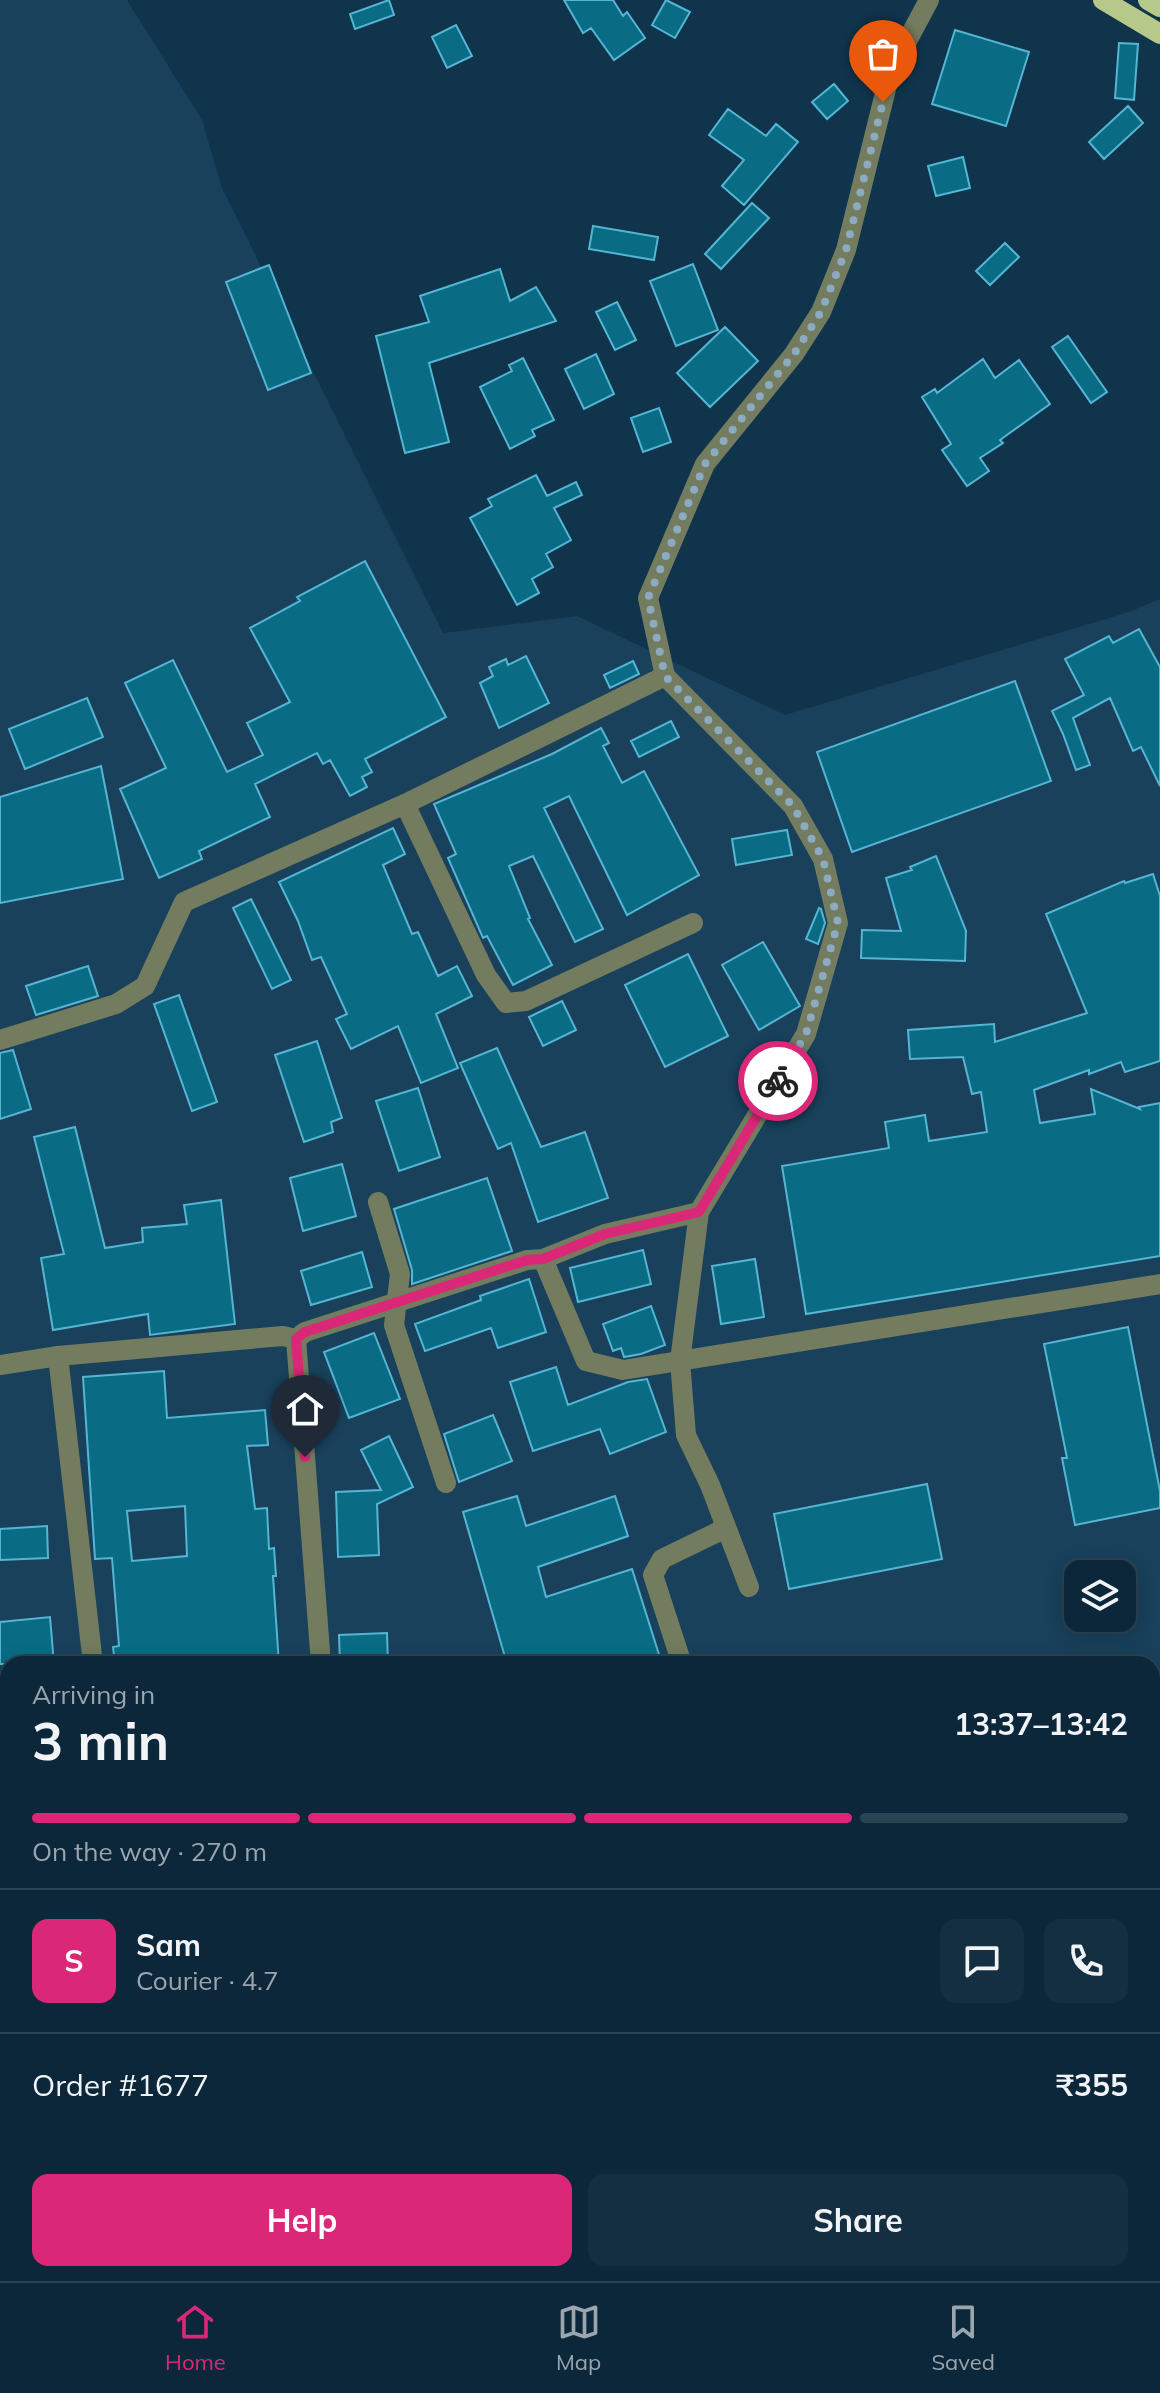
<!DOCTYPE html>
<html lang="en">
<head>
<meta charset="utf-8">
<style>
  :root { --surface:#0b2739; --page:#142f41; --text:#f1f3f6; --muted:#9aa5ae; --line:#2b4453; --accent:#db2777 }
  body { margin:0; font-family:Mulish,sans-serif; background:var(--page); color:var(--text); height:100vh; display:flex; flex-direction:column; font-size:30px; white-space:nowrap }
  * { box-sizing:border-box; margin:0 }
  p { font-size:26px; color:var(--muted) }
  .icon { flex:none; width:44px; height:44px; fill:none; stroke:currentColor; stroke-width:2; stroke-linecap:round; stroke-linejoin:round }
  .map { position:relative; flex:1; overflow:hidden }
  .sheet { position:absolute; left:0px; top:1656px; width:1160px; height:626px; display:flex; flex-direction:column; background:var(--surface); border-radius:24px 24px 0 0; box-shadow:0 4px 20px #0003,0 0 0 2px var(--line) }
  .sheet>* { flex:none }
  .fabs { position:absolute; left:1064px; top:1560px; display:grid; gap:16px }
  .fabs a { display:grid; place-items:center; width:72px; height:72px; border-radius:16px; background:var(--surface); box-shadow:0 4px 20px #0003,0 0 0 2px var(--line); font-size:40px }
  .pin { position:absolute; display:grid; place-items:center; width:68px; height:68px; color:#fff; margin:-82px -34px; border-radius:50% 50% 50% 0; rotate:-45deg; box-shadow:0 0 8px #0007 }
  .pin .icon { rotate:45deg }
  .courier { position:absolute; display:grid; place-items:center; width:80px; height:80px; margin:-40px; border:6px solid #db2777; border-radius:50%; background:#fff; color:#222; box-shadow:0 2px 10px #0007 }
  .overview em { font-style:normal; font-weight:700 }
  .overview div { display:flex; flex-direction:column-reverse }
  .overview { display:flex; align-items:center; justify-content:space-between; height:136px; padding:0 32px }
  h1 { font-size:52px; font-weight:700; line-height:60px }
  .bar { display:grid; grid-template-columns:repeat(4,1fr); gap:12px 8px; align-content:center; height:96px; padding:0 32px }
  .bar i { height:10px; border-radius:6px; background:var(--line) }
  .bar .active { background:var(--accent) }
  .bar p { grid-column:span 4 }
  .line { display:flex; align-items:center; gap:20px; padding:0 32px; border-top:2px solid var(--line) }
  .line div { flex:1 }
  .round { display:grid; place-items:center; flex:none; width:84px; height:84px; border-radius:16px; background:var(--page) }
  .action { display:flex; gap:16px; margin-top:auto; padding:16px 32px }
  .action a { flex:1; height:92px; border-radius:16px; background:var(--accent); color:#fff; font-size:32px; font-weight:700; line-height:92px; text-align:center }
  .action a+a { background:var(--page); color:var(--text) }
  .menu { display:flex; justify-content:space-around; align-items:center; height:112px; border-top:2px solid var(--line); background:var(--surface); font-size:22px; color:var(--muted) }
  .menu a { display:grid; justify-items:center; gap:4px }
  .menu .active { color:var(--accent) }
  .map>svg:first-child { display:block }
  .built { fill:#19415c; fill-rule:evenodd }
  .building { fill:#096c84; stroke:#55b5d3; stroke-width:2; fill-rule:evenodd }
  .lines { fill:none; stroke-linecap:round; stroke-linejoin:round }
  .minor { stroke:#737c5f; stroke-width:20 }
  .major { stroke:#b6c88a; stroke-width:20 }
  .done { stroke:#8caac0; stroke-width:8; stroke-dasharray:0 14.4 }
  .route { stroke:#db2777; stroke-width:10 }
</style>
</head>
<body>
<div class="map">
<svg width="1160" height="2281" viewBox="0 0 1160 2281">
  <rect width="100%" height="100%" fill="#0f344c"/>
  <!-- built -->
  <path class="built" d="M0,0H127L202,120L222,188L443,633L577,616L785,715L1129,612L1160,599V2281H349L337,2274H1152V1664H8V2058L0,2049ZM1078,1574H1122V1618H1078Z
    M0,2136L8,2142V2274H205L216,2281H0Z"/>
  <!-- building -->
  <path class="building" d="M389,0L394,15L355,29L350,14Z
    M564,0H613L623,16L627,12L645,38L614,60L591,28L583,33Z
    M666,0L690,12L675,38L652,25Z
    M456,25L472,56L447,68L432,37Z
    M955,30L1029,52L1006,126L932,104Z
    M1119,43L1138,44L1134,100L1115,98Z
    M834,84L848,101L827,119L812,102Z
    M1128,106L1143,123L1104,159L1089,142Z
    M728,109L766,136L776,124L798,142L744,205L722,186L744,160L709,135Z
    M963,157L970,188L936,196L928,166Z
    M752,203L769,218L721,269L705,254Z
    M593,226L658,237L654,260L589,249Z
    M1005,243L1019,257L990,285L976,271Z
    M693,264L718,330L676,346L650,281Z
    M269,265L311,373L268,390L226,282Z
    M500,269L510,301L536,287L556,321L429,363L449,442L405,453L376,336L429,322L420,296Z
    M617,302L636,340L615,350L596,312Z
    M725,327L758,361L710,407L677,373Z
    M1068,336L1107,392L1091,403L1052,347Z
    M596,354L614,394L584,409L565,369Z
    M523,358L554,420L532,430L535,436L510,449L480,387L512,371L509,365Z
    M983,359L995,378L1019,360L1050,404L1000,440L1003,443L980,458L989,471L967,486L942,450L951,444L922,397L935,389L937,393Z
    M659,408L671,442L643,452L631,418Z
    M536,475L547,496L576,482L582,495L554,508L571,540L546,554L553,567L532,579L539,593L517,605L470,518L492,506L488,499Z
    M365,561L446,717L365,759L372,772L362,777L367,787L350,796L330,760L323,764L317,753L255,784L270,817L199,851L202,859L159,878L120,789L166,768L125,683L173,660L227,772L263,755L247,723L290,702L250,628L300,601L297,597Z
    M1139,629L1160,667V786L1141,747L1133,751L1110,698L1073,718L1090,765L1076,770L1063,734L1052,711L1084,695L1065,659L1109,636L1113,643Z
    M526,656L549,703L499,728L480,683L493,676L489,667L506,659L508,665Z
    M633,661L639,674L610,688L604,675Z
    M1015,681L1051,781L852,852L817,752Z
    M87,698L103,737L25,769L9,729Z
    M671,721L679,737L639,757L631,741Z
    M601,728L609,743L603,746L622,783L644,771L699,875L627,915L569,796L544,808L603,929L575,942L533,856L509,866L530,918L528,919L552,965L513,985L487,936L483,938L448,858L456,854L434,804L552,754Z
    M101,766L123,879L0,903V797Z
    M393,828L405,854L383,865L412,934L418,932L438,976L457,966L472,996L436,1014L458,1068L421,1083L398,1026L351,1049L336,1019L347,1014L321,957L312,960L298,921L279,882Z
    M787,830L792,855L736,865L732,839Z
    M936,856L966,931L965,961L861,958L862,930L901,931L886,878L912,870L910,867Z
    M1153,874L1160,896V1061L1125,1072L1121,1062L1089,1074V1070L1034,1090L1040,1123L1095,1114L1091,1089L1140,1109L1139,1107L1160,1103V1256L806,1314L782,1166L889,1148L885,1122L925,1115L929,1141L987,1132L981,1092L972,1094L963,1057L910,1059L908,1030L994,1024L995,1042L1087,1013L1046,914L1124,881L1125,883Z
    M251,899L291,980L272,989L233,908Z
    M819,908L821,909L825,923L818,944L806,939Z
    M763,942L800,1006L759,1030L722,965Z
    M688,954L728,1036L665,1067L625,985Z
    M88,966L98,996L36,1015L26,986Z
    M179,995L217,1102L192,1111L154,1004Z
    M562,1001L576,1030L543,1046L529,1017Z
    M317,1041L342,1118L331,1122L333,1132L304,1142L275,1055Z
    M497,1048L541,1147L585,1132L608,1198L538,1222L511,1143L498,1149L460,1063Z
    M13,1050L31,1109L0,1119V1053Z
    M418,1088L440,1157L399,1171L376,1101Z
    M75,1127L105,1248L143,1242L142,1228L187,1224L184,1205L221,1200L235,1324L150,1335L148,1314L53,1330L41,1258L64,1254L34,1137Z
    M342,1164L356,1216L303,1231L290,1178Z
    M487,1178L512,1251L412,1284V1270L394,1209Z
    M643,1250L651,1284L578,1302L570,1268Z
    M362,1252L372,1287L311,1305L301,1271Z
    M755,1259L764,1317L721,1324L712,1266Z
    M529,1279L546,1332L498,1348L491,1328L425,1351L415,1324L481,1300L480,1296Z
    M651,1306L665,1345L641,1354L624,1357L621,1348L613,1351L603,1324Z
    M1128,1327L1160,1491V1508L1075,1525L1062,1458H1067L1044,1344Z
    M374,1333L400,1399L349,1418L324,1352Z
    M556,1367L568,1405L628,1382L647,1379L666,1432L610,1454L600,1429L533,1451L510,1382Z
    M164,1371L167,1418L265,1410L268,1445L247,1446L255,1509L267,1508L269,1549L274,1548L276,1576H273L279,1664H115L113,1647L119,1646L112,1558L95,1559L83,1377ZM185,1506L187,1556L132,1561L127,1511Z
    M493,1415L512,1461L459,1482L444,1434Z
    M389,1436L413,1487L377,1504L379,1555L338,1557L336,1492L381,1490L361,1450Z
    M927,1484L942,1559L789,1589L774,1514Z
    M517,1496L526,1526L615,1496L628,1536L538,1567L546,1597L632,1569L662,1664H507L463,1512Z
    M47,1526L48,1558L0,1560V1529Z
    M50,1617L54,1664H0V1622Z
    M387,1633L388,1664H340L339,1635Z"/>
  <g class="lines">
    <!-- minor -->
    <path class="minor" d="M405,804L486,975L506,1003L526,1001L693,923
      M0,1040L116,1004L145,986L184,902L405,804L665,676
      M378,1202L400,1274L394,1325L446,1483
      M543,1259L586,1361L623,1370L1160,1284
      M296,1339L305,1332L527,1260L543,1259L605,1234L699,1212
      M296,1339L321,1664
      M58,1356L93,1664
      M0,1365L58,1356L283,1336L296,1339
      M749,1587L710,1485L686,1435L680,1361L699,1212L806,1034L838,923L823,859L793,806L665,676L648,598L705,464L794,354L821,312L846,250L890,73L929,0
      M682,1664L653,1575L662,1559L726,1528
      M1152,1968L1160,1964
      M0,2097L8,2103
      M1152,2225L1160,2211
      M264,2274L275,2281
      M1124,2281L1126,2274"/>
    <!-- major -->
    <path class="major" d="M1103,0L1160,34
      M1148,0L1160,7"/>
  </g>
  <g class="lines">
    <!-- done -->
    <path class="done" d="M778,1081L806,1034L838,923L823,859L793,806L665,676L648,598L705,464L794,354L821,312L846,250L883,102"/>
    <!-- route -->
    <path class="route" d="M305,1457L296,1339L305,1332L527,1260L543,1259L605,1234L699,1212L778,1081"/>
  </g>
</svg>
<div class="fabs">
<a><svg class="icon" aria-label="layers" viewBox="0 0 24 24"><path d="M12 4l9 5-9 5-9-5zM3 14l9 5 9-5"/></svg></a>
</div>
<div class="pin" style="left:883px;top:102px;background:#ea580c"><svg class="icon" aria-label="bag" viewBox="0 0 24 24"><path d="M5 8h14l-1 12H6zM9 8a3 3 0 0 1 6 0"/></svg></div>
<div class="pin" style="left:305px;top:1457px;background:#1f2937"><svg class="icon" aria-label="home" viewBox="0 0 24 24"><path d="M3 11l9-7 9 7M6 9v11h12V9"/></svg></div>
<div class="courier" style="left:778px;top:1081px"><svg class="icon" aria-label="bike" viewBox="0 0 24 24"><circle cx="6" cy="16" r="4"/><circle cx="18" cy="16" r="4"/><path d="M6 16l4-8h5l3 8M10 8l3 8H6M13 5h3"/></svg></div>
<section class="sheet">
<div class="overview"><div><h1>3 min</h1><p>Arriving in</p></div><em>13:37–13:42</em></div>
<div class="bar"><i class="active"></i><i class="active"></i><i class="active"></i><i></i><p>On the way · 270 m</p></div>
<div class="line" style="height:144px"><b class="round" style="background:var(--accent);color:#fff">S</b><div><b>Sam</b><p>Courier · 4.7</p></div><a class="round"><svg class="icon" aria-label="chat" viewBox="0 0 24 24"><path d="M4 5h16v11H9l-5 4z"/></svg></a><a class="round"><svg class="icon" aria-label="phone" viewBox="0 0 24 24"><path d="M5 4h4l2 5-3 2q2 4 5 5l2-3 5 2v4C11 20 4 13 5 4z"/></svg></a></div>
<div class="line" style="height:104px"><div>Order #1677</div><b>₹355</b></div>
<div class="action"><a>Help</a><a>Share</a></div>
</section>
</div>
<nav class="menu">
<a class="active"><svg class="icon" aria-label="home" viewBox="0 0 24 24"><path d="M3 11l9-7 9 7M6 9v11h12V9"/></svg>Home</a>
<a><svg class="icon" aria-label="map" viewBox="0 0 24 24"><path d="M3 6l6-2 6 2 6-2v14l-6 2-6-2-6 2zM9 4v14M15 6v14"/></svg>Map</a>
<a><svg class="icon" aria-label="saved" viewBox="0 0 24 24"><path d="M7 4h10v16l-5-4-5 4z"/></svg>Saved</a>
</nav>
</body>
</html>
